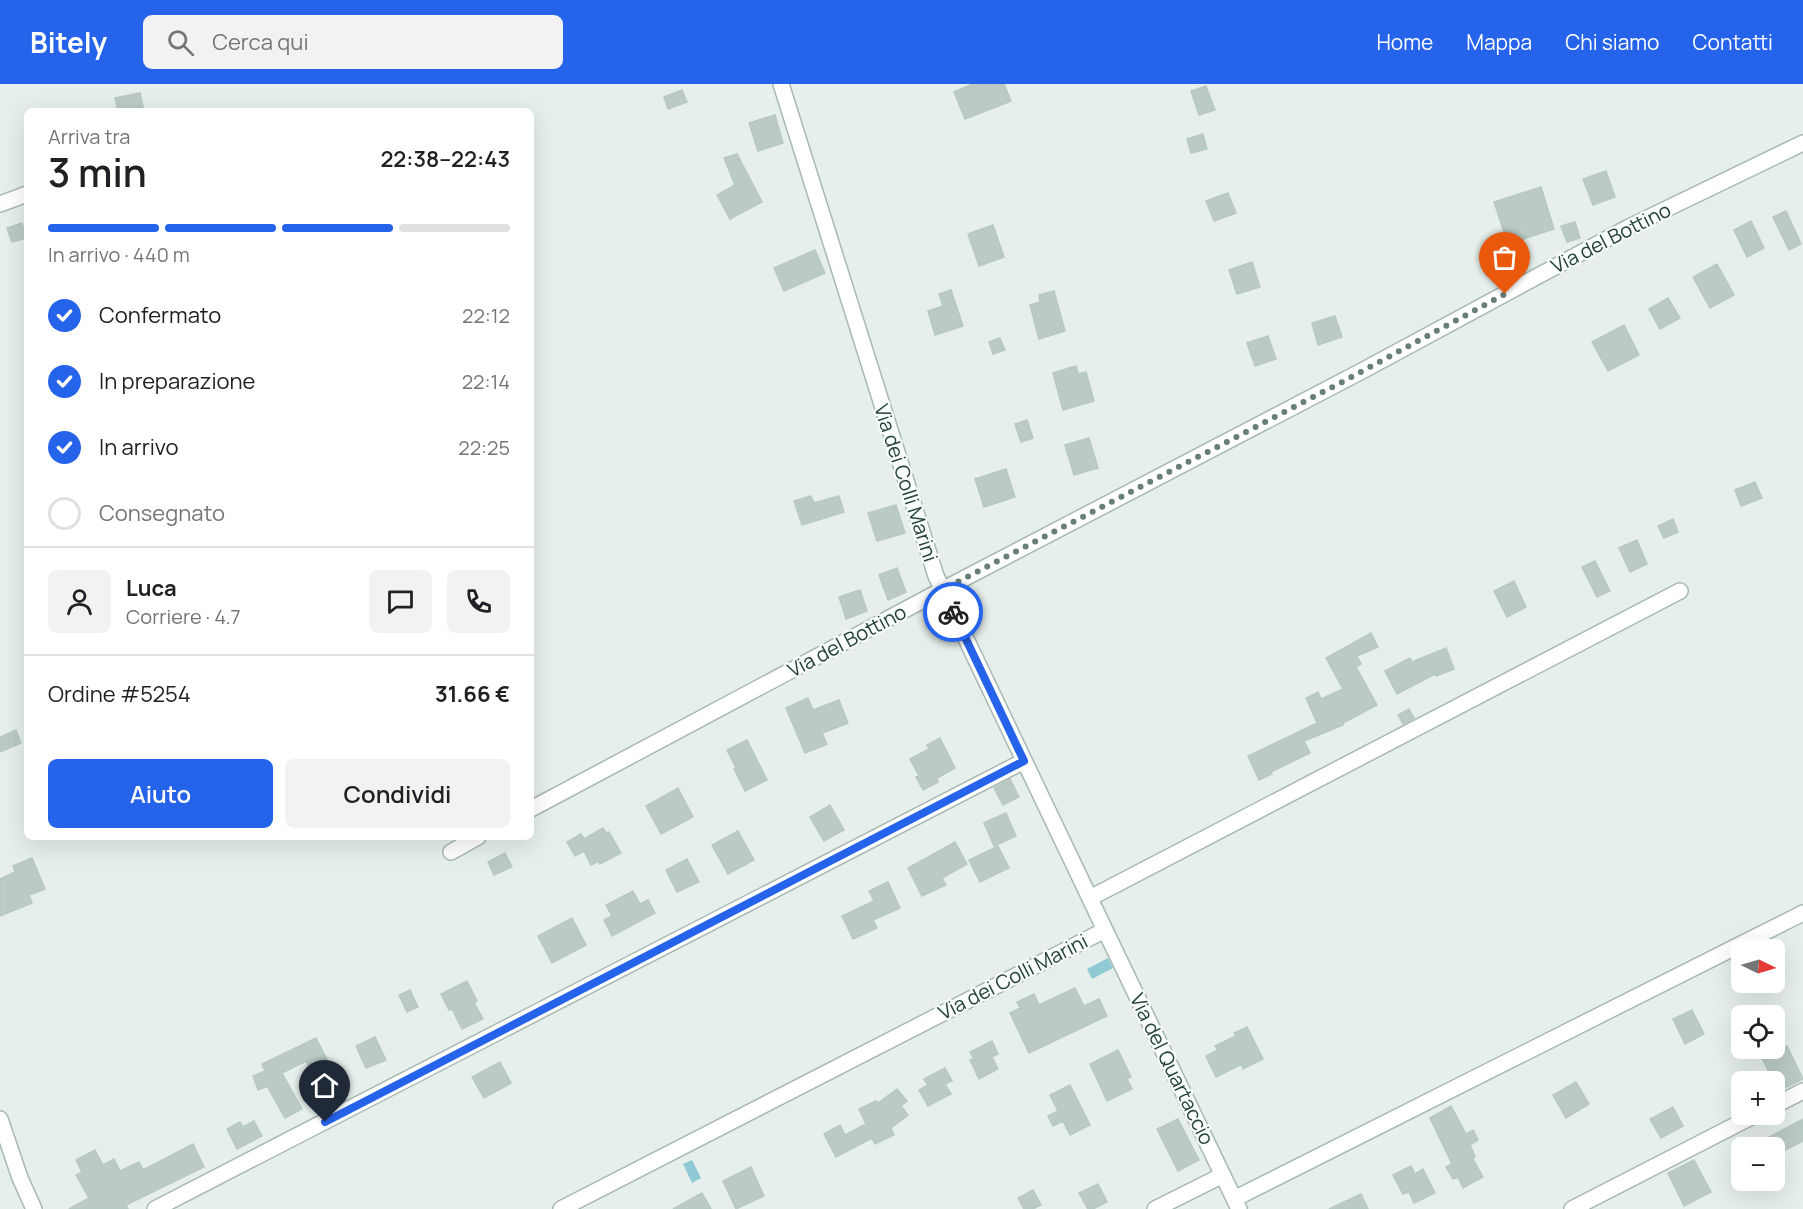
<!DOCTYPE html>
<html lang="it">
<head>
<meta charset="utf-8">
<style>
  :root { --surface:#fff; --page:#f2f2f2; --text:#202124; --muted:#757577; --line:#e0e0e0; --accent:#2563eb }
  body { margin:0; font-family:Manrope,sans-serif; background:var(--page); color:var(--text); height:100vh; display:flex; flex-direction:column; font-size:22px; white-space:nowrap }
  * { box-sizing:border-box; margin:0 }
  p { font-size:20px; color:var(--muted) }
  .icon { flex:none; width:33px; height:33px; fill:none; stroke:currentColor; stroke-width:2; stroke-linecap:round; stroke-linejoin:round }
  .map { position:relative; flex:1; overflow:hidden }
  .panel { position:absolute; left:24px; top:24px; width:510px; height:732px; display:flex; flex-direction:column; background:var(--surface); border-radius:9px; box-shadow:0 6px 24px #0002 }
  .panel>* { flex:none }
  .needle { width:39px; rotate:95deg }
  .tools { position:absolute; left:1731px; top:855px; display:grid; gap:12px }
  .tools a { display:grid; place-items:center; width:54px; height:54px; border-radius:9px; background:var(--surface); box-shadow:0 6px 24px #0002; font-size:30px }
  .pin { position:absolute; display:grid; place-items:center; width:51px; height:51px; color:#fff; margin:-62px -26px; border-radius:50% 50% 50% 0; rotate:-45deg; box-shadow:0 0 6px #0007 }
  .pin .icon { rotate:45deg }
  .courier { position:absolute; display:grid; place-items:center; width:60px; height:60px; margin:-30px; border:4px solid #2563eb; border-radius:50%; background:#fff; color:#222; box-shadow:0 2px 8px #0007 }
  .head em { font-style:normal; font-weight:600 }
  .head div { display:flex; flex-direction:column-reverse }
  .head { display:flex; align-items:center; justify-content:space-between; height:102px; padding:0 24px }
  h1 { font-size:39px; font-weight:600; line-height:45px }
  .bar { display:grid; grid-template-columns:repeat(4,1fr); gap:9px 6px; align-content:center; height:72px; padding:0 24px }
  .bar i { height:8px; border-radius:4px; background:var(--line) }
  .bar .selected { background:var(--accent) }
  .bar p { grid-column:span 4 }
  .line { display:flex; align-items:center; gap:15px; padding:0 24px; border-top:2px solid var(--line) }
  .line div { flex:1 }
  .round { display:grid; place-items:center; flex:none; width:63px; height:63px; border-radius:9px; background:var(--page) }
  ol { padding:0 24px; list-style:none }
  li { display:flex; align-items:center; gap:18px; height:66px }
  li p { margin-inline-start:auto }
  li .icon { padding:6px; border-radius:50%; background:var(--accent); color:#fff; stroke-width:4 }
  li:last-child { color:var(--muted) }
  li i { width:33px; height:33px; border:3px solid var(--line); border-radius:50% }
  .cta { display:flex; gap:12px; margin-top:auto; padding:12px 24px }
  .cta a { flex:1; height:69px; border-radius:9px; background:var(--accent); color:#fff; font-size:24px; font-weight:600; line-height:69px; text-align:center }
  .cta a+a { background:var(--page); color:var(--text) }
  header { display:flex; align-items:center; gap:36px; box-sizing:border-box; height:84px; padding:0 30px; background:var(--accent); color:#fff }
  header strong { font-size:28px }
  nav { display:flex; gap:33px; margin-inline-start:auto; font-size:21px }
  .search { width:420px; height:54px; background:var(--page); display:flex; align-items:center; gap:15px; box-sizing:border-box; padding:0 21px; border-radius:9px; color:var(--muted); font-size:22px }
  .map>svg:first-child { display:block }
  .water { fill:#8ec9d4 }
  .building { fill:#bbcac4; stroke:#b8c9c2; stroke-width:1.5 }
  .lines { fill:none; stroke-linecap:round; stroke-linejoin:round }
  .minor-casing { stroke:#a8b8b2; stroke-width:18 }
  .minor { stroke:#fff; stroke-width:15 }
  .done { stroke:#687f78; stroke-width:6; stroke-dasharray:0 10.8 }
  .route { stroke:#2563eb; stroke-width:8 }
  .labels { text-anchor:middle; stroke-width:4.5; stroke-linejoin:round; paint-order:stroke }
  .street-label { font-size:20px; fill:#24423a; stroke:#f7fbf9 }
</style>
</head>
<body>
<header>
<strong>Bitely</strong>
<div class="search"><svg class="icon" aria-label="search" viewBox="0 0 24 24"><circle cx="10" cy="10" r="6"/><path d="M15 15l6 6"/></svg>Cerca qui</div>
<nav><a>Home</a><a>Mappa</a><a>Chi siamo</a><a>Contatti</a></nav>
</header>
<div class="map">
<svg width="1803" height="1125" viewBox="0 0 1803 1125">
  <rect width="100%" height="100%" fill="#e6efeb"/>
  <!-- water -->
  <path class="water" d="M1108,874L1113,884L1092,895L1087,885Z
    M692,1076L701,1094L692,1099L683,1080Z"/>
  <!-- building -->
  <path class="building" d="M973,0H1004L1011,17L965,35L954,8Z
    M1206,2L1215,26L1199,31L1191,7Z
    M682,6L687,18L668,25L664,13Z
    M140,9L144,27H118L115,14Z
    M775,31L783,59L758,67L749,39Z
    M1203,50L1207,65L1191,69L1187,55Z
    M737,70L762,118L730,135L717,111L735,101L724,74Z
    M1606,87L1615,113L1593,121L1583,95Z
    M1541,103L1554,145L1508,160L1494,118Z
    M1228,109L1236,129L1214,137L1206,117Z
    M1786,127L1801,160L1789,166L1773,133Z
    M1751,137L1764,164L1747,173L1734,146Z
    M1575,138L1580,154L1567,158L1561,142Z
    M22,139L26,154L12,158L7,144Z
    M993,141L1004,173L979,182L968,150Z
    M815,166L825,189L784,207L774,184Z
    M1252,178L1260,203L1237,210L1229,186Z
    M1717,180L1734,211L1710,224L1693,193Z
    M951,206L963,242L935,251L928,227L943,222L939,210Z
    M1054,207L1065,247L1039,255L1030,221L1040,218L1039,211Z
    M1668,214L1680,234L1660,245L1649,225Z
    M1335,232L1342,253L1318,261L1312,239Z
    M1624,241L1639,271L1608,287L1592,258Z
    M1268,252L1276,275L1255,282L1247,259Z
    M1000,254L1005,266L993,270L989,258Z
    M1076,282L1078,290L1086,288L1094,317L1063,326L1053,289Z
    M1027,336L1033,354L1021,358L1015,340Z
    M1089,354L1098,384L1074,391L1065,361Z
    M1006,385L1015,413L984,423L975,395Z
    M1755,398L1762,414L1741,422L1735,406Z
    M811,412L814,419L839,412L844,428L802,441L794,417Z
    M896,421L905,449L877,457L868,429Z
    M1673,435L1678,448L1664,454L1658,442Z
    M1637,456L1647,480L1630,488L1619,464Z
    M1595,477L1610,507L1597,513L1582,483Z
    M897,484L906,508L888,516L879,491Z
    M1514,497L1526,523L1507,533L1494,507Z
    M860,506L867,527L846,535L839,513Z
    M1371,549L1378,563L1357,572L1361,580L1356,583L1377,621L1343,639V641L1304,657L1310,669L1271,688L1272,690L1259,696L1248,672L1317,639L1306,614L1318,608L1321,615L1343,605L1326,574Z
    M1446,564L1454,585L1436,592L1435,590L1397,610L1385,587L1410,574L1412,578Z
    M808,614L813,626L839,616L848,639L822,649L827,660L805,669L786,624Z
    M1409,625L1414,634L1403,640L1398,631Z
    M16,646L21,659L0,668V653Z
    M940,654L955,684L937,694L938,698L923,706L916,693L919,692L910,675L929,665L927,661Z
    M747,656L767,696L745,707L734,685L736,684L727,666Z
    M1010,695L1019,713L1003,721L994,704Z
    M678,704L693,733L661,750L646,722Z
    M830,721L844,746L824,757L810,733Z
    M1006,729L1016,752L994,762L984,739Z
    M603,744L606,749L609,748L621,769L600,780L599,777L591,781L584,767L575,772L567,758L581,750L584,755Z
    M738,747L754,776L728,790L712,761Z
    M955,758L967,780L942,794L946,801L922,812L908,784Z
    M998,762L1009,784L980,798L969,776Z
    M505,769L512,783L494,791L488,778Z
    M32,774L45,805L29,811L32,819L0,832V795L15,788L13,782Z
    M687,775L699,798L677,808L666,786Z
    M888,798L900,824L873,836L877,844L853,855L842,832L874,817L869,807Z
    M633,807L640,820L648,816L655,829L612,852L604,836L612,832L606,821Z
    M572,834L586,861L552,879L538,852Z
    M467,897L477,917L474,918L483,935L462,945L452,925L449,926L441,910Z
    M1075,904L1084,922L1099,915L1107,932L1029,969L1010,929L1020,924L1017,918L1034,910L1039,921Z
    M410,906L418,923L407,928L399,911Z
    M1692,926L1704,950L1685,960L1673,935Z
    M1247,943L1263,975L1243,985L1242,980L1216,993L1206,972L1218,966L1215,962L1236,952L1234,949Z
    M375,953L386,976L366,984L356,962Z
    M316,954L342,1005L324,1013L306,977L282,989L302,1025L285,1034L267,1002L258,1006L253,992L265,987L262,980Z
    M992,957L998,970L992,973L998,985L979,995L970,976L974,975L970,968Z
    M1787,962L1803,995L1779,1007L1762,974Z
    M1118,966L1131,993L1127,995L1132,1005L1107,1017L1090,980Z
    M500,978L511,999L484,1014L472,993Z
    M945,984L952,997L945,1000L951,1010L928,1022L919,1006L928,1001L924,995Z
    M1576,998L1589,1020L1566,1034L1553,1011Z
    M1070,1001L1090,1041L1070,1051L1063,1037L1053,1042L1048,1032L1058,1027L1050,1011Z
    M897,1005L907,1017L901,1022L908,1031L891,1044L894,1051L875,1060L872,1054L836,1073L824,1050L840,1041L845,1051L866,1040L859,1025L876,1017L878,1019Z
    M1451,1022L1466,1050L1473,1046L1478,1056L1470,1061L1475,1072L1473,1075L1483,1093L1463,1104L1458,1093L1453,1095L1446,1083L1452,1080L1430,1034Z
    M1673,1023L1683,1042L1661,1054L1650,1035Z
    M1178,1035L1199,1076L1178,1087L1157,1045Z
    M1803,1035V1057L1774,1072V1064H1749Z
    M254,1037L262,1052L237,1065L227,1045L240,1038L243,1043Z
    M193,1060L204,1083L126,1121L128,1125H69L89,1114L76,1091L82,1088L76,1076L95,1066L103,1081L114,1075L120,1087L139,1078L143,1086Z
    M1694,1076L1711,1108L1684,1122L1668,1089Z
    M1411,1082L1415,1090L1423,1085L1435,1109L1414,1119L1409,1108L1403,1110L1393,1091Z
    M751,1083L764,1112L736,1125L723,1097Z
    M1098,1100L1107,1118L1093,1125H1088L1079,1109Z
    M1033,1106L1041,1121L1033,1125H1024L1018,1114Z
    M702,1109L711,1125H673Z
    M1361,1110L1368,1125H1329Z"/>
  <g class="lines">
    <!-- minor casing -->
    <g class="minor-casing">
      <path id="minor" d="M0,120L27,110
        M531,725L942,506L1360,288L1629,143L1803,59
        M451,768L478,753
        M1090,814L1680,507
        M1105,846L1239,1125
        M1774,1022L1803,1007
        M0,1035L20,1094L34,1125
        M1234,1115L1803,829
        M155,1125L1024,677
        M561,1125L1105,846L936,492L781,0
        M1155,1125L1223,1091
        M1572,1125L1757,1030"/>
    </g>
    <!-- minor -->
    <use href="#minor" class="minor"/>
  </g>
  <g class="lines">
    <!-- done -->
    <path class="done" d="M953,528L942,506L1344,297L1505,210"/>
    <!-- route -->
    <path class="route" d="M325,1038L1024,677L953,528"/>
  </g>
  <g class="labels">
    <!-- street labels -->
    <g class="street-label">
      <text transform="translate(1611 154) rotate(-27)" y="7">Via del Bottino</text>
      <text transform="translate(906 399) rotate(72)" y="7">Via dei Colli Marini</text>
      <text transform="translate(847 557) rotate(-28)" y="7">Via del Bottino</text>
      <text transform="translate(1013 893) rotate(-27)" y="7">Via dei Colli Marini</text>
      <text transform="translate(1172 985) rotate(64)" y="7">Via del Quartaccio</text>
    </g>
  </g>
</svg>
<div class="tools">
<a><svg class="needle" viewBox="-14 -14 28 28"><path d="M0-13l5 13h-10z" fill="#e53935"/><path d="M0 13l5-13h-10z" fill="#757577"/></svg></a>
<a><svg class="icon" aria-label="locate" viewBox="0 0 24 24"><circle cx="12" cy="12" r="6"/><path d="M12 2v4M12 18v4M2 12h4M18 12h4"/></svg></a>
<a>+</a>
<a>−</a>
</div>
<div class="pin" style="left:1505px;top:210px;background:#ea580c"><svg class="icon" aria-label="bag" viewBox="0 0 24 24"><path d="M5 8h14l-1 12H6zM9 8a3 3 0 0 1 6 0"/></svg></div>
<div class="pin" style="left:325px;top:1038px;background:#1f2937"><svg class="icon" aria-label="home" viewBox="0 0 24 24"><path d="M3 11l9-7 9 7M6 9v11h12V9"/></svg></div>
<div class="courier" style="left:953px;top:528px"><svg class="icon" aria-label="bike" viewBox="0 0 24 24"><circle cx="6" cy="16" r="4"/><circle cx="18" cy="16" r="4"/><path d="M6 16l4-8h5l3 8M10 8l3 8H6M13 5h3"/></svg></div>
<section class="panel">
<div class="head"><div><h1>3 min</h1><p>Arriva tra</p></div><em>22:38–22:43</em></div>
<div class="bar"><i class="selected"></i><i class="selected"></i><i class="selected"></i><i></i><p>In arrivo · 440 m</p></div>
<ol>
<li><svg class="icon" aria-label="check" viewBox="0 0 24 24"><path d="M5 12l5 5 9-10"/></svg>Confermato<p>22:12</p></li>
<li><svg class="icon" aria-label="check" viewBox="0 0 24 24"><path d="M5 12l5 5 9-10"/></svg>In preparazione<p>22:14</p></li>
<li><svg class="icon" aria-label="check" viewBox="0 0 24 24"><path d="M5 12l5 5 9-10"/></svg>In arrivo<p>22:25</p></li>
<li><i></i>Consegnato</li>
</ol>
<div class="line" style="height:108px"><a class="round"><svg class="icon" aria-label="person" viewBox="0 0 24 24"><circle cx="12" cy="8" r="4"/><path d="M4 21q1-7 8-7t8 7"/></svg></a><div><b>Luca</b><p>Corriere · 4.7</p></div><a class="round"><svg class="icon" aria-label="chat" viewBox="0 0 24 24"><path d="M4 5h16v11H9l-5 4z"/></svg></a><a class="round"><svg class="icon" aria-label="phone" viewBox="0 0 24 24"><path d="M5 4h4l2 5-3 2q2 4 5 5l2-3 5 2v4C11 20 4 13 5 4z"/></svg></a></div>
<div class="line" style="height:78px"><div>Ordine #5254</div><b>31.66 €</b></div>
<div class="cta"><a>Aiuto</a><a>Condividi</a></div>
</section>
</div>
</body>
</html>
